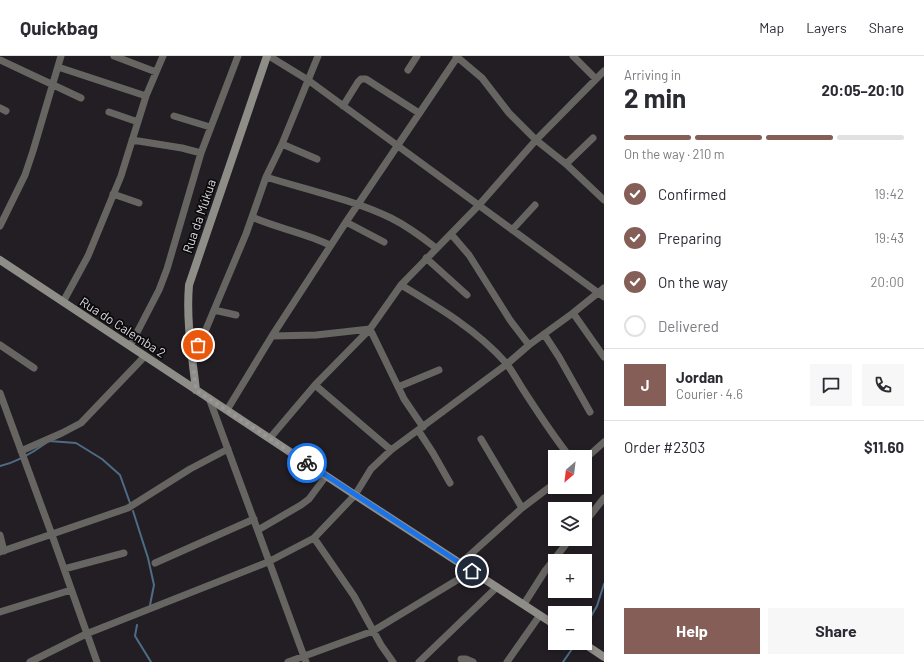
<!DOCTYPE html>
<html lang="en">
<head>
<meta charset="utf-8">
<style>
  :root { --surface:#fff; --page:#f7f7f7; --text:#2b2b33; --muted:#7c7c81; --line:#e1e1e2; --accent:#855f57 }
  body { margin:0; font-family:Barlow,sans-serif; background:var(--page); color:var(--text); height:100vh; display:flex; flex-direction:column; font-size:15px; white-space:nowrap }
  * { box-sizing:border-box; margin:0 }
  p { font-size:13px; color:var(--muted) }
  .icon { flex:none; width:22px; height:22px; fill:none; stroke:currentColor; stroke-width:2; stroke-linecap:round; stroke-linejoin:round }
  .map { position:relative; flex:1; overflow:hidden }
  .side { display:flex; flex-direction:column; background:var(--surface); width:320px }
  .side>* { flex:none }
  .needle { width:26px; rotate:208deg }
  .buttons { position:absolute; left:548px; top:394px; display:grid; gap:8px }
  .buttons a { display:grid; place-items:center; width:44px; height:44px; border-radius:0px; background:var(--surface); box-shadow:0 2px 6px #0003; font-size:20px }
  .pin { position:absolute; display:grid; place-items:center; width:34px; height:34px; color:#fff; margin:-17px; border:2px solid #fff; border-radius:50%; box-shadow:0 1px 4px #0007 }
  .courier { position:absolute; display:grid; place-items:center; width:40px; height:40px; margin:-20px; border:3px solid #1a73e8; border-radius:50%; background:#fff; color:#222; box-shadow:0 1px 5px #0007 }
  .overview em { font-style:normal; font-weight:700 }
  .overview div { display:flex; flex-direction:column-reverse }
  .overview { display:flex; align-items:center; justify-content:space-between; height:68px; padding:0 20px }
  h1 { font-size:26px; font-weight:700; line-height:30px }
  .bar { display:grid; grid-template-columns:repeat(4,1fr); gap:6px 4px; align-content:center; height:48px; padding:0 20px }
  .bar i { height:5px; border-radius:3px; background:var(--line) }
  .bar .on { background:var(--accent) }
  .bar p { grid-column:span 4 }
  .line { display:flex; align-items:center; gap:10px; padding:0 20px; border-top:1px solid var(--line) }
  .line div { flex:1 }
  .round { display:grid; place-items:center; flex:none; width:42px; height:42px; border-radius:0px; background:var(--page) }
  ol { padding:0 20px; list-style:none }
  li { display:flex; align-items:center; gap:12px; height:44px }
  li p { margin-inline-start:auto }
  li .icon { padding:4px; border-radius:50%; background:var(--accent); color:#fff; stroke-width:4 }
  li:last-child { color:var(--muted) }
  li i { width:22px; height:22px; border:2px solid var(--line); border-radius:50% }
  .cta { display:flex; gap:8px; margin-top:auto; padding:8px 20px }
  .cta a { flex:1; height:46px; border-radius:0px; background:var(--accent); color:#fff; font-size:16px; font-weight:700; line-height:46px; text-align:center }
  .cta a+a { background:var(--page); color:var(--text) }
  header { display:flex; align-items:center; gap:24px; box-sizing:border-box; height:56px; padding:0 20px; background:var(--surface); border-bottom:1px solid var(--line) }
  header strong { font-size:19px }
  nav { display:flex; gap:22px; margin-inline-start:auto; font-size:14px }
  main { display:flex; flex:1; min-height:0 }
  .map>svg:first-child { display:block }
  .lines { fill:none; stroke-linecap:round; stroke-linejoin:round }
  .stream { stroke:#4e6c86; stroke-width:2 }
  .street { stroke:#676562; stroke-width:7 }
  .secondary { stroke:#8f8d87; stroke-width:8 }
  .done { stroke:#9a979c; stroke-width:4; stroke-dasharray:0 7.2 }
  .route { stroke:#1a73e8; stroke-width:5 }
  .labels { text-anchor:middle; stroke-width:3.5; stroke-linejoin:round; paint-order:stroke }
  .street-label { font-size:13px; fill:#dbd8dd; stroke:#0a090b }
</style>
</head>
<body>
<header>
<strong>Quickbag</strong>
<nav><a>Map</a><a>Layers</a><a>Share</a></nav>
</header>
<main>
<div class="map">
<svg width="604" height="606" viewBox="0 0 604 606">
  <rect width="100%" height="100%" fill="#221e24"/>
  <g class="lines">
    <!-- stream -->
    <path class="stream" d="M49,385L76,387L102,403L120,419L130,447
      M0,410C17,406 31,398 46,387
      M133,455L148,502L154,529L150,549
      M137,569L135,580L151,606
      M585,571L597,550L604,528
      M563,606L572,593"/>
    <!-- street -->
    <path class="street" d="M114,0L156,16
      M269,0L308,24L604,241
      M456,0L482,22L509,57L536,84L566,108L604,144
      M573,0L596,23
      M0,4L81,42
      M58,11L146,40
      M408,14L417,0
      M343,50L358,26L361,23H366L419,57
      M0,52L6,55
      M109,56L138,66
      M174,60L210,71
      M132,84L182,92L201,97
      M282,88L317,103
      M566,108L593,82
      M266,121C307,134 351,143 391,162C407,170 422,181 436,192
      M113,138L139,147
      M252,161C277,172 305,177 330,189
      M346,166L384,186
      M0,170L25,119L33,95L61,0
      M512,174L535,149
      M451,178L469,199L510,264L529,289
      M426,202L467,239
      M401,229C438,251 477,274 506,307C513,316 518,326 524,335C539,358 553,380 570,401
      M63,246L88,200L121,120L146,40L163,0
      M214,254L236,259
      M573,257L604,301
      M544,278L559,301L590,356
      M272,280L316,279L370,273L404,343L423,371
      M0,289L34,312
      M130,290L159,234L167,213L201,97L238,0
      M192,299L204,278L214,254L246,178L266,121L282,88L318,0
      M315,329L391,394
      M398,331L439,314
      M0,337L52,479L97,606
      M209,342L306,606
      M227,354L272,280L346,166L458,0
      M418,374L433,397L450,427
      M270,382L315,329L370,273L401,229L479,149L536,84L604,15
      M481,383L522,452
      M21,395L62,377L81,367L145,300
      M585,403L604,386
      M585,466L604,442
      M258,474L301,449L309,443L326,420
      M0,479L4,495
      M314,482L354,540L381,589L393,606
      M0,496L128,452L190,413L228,393
      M155,507L254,463
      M461,507L522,452L555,427
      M64,513L124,497
      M524,548L545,515L570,483
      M0,556L71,534
      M461,603H466L473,606
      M30,606L86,578L268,506L314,482L355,439L371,413L391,394L507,308L529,289L573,257L604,232
      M288,606L373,575L472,515
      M419,606L497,531
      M507,606L540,559"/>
    <!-- secondary -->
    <path class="secondary" d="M0,204L355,439L555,569
      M196,334C192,299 186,264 189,229L267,0
      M583,587L604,601"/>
  </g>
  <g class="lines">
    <!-- done -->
    <path class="done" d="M198,289L192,299L196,334L307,407"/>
    <!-- route -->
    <path class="route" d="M307,407L472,515"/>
  </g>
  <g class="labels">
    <!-- street labels -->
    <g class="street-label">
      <text transform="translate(199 160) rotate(-71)" y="5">Rua da Múkua</text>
      <text transform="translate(123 271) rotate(33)" y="5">Rua do Calemba 2</text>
    </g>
  </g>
</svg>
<div class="buttons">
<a><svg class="needle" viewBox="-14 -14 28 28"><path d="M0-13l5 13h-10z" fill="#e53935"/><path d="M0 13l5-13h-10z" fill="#7c7c81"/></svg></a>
<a><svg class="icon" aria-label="layers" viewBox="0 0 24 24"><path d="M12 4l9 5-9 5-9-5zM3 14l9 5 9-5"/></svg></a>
<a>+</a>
<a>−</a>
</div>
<div class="pin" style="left:198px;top:289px;background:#ea580c"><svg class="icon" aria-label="bag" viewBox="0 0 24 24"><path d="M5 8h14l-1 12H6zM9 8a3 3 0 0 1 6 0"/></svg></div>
<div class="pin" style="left:472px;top:515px;background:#1f2937"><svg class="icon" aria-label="home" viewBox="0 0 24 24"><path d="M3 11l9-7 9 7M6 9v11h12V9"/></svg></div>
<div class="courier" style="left:307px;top:407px"><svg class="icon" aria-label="bike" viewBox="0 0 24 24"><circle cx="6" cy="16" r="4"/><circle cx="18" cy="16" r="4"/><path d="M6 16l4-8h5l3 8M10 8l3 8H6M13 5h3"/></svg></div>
</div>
<section class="side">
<div class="overview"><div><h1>2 min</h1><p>Arriving in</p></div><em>20:05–20:10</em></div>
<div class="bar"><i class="on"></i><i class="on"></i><i class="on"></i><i></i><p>On the way · 210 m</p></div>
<ol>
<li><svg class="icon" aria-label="check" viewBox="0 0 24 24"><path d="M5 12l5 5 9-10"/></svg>Confirmed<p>19:42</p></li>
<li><svg class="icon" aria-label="check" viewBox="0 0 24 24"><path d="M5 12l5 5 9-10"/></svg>Preparing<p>19:43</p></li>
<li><svg class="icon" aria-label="check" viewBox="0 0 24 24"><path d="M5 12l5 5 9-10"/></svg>On the way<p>20:00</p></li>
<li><i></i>Delivered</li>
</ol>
<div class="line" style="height:72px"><b class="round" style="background:var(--accent);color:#fff">J</b><div><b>Jordan</b><p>Courier · 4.6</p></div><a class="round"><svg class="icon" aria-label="chat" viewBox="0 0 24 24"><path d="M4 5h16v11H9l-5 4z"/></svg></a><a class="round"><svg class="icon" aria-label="phone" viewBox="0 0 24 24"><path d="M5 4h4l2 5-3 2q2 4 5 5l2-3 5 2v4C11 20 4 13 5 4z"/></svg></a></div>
<div class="line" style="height:52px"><div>Order #2303</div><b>$11.60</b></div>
<div class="cta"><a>Help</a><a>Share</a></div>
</section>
</main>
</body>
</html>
